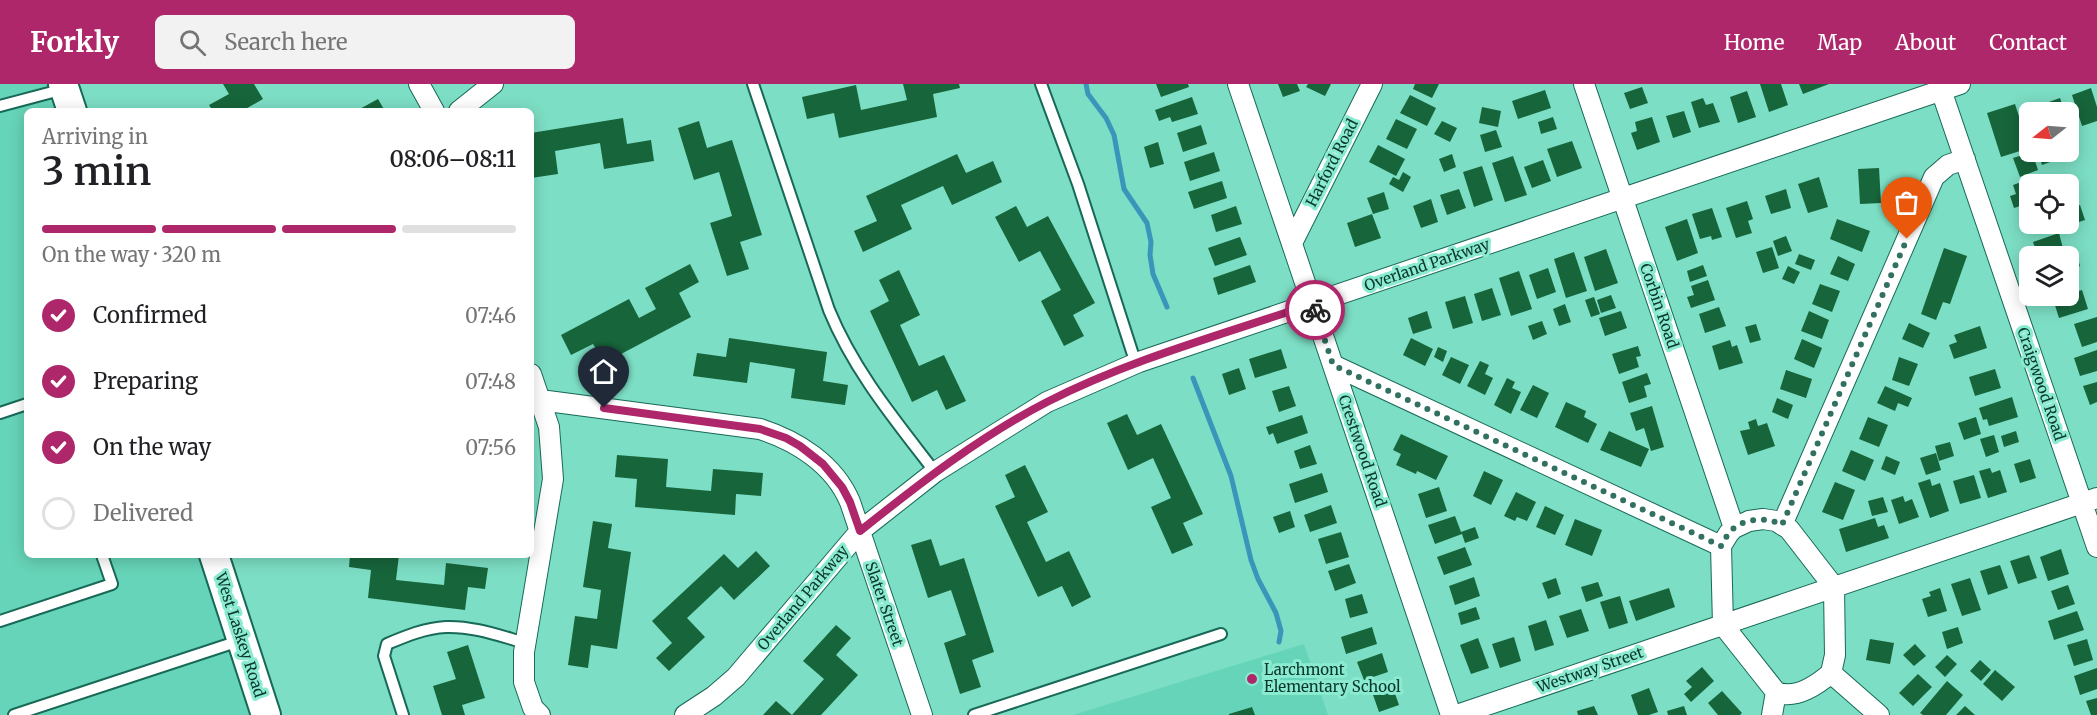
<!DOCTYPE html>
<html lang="en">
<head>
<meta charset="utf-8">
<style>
  :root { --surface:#fff; --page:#f2f2f2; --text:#202124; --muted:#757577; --line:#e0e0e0; --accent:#ae276b }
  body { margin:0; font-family:Merriweather,serif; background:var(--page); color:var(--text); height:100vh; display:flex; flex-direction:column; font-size:22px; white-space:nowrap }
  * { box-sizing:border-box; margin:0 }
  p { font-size:20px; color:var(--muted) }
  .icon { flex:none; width:33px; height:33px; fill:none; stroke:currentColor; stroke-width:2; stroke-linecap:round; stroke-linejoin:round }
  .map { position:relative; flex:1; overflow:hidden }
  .side { position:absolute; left:24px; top:24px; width:510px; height:450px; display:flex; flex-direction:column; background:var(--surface); border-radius:9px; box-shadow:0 3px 15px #0003 }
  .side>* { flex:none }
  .needle { width:39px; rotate:253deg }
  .buttons { position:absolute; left:2019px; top:18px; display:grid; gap:12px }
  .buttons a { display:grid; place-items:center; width:60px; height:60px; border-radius:9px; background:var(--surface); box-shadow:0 3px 15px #0003; font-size:30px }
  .pin { position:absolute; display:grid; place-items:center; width:51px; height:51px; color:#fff; margin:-62px -26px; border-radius:50% 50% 50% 0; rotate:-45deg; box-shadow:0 0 6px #0007 }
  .pin .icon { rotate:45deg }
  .courier { position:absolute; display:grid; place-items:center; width:60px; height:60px; margin:-30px; border:4px solid #ae276b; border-radius:50%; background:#fff; color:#222; box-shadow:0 2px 8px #0007 }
  .overview em { font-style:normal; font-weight:600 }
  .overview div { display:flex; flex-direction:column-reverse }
  .overview { display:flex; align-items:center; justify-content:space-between; height:102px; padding:0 18px }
  h1 { font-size:39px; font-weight:600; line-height:45px }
  .bar { display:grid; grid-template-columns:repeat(4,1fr); gap:9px 6px; align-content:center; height:72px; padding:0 18px }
  .bar i { height:8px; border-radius:4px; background:var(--line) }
  .bar .active { background:var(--accent) }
  .bar p { grid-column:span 4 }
  ol { padding:0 18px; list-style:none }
  li { display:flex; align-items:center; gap:18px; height:66px }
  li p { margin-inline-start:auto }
  li .icon { padding:6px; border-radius:50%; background:var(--accent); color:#fff; stroke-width:4 }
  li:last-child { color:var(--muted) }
  li i { width:33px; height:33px; border:3px solid var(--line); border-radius:50% }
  header { display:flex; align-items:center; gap:36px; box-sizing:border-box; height:84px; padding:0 30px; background:var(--accent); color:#fff }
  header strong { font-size:28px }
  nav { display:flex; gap:33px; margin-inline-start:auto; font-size:21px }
  .search { width:420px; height:54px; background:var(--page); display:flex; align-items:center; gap:15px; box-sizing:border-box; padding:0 21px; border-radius:9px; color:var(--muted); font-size:22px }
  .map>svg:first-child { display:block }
  .built { fill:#66d4b8 }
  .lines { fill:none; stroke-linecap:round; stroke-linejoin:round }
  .stream { stroke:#3a95bb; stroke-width:5 }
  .building { fill:#17653b }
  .service-casing { stroke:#186957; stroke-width:14 }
  .minor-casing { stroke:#186957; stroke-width:22 }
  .secondary-casing { stroke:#186957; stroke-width:32 }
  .service { stroke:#fff; stroke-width:10 }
  .minor { stroke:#fff; stroke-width:20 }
  .secondary { stroke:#fff; stroke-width:28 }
  .done { stroke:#327161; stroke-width:6; stroke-dasharray:0 10.8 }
  .route { stroke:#ae276b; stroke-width:8 }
  .poi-dot { fill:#ae276b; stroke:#8aebd1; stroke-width:2 }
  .labels { text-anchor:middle; stroke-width:6; stroke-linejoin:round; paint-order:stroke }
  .street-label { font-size:15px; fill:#0a362c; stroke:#8aebd1 }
  .poi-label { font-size:15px; fill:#0a362c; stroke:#8aebd1; text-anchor:start }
</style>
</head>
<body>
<header>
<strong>Forkly</strong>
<div class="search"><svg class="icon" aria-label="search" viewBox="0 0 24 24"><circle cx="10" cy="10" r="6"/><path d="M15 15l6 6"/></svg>Search here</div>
<nav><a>Home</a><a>Map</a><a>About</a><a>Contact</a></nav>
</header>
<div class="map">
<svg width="2097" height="631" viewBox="0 0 2097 631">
  <rect width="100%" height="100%" fill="#7cdec4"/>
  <!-- built -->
  <path class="built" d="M0,0H63L72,27H27V471H214L267,631H0Z
    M1304,560L1328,631H1073Z"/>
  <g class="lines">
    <!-- stream -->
    <path class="stream" d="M1086,0L1088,10L1106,34L1114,51L1124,105L1147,139L1151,158L1150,171L1153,190L1167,223
      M1193,294L1231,392L1251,476L1258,495L1276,529L1281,547L1279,558"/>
  </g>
  <!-- building -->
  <path class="building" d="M223,0H254L263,15L242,27H213L209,21L229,10Z
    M903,0H959L960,4L933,10L937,33L839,54L834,29L807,35L802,13L856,1L861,26L907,16Z
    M1156,0H1188L1189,3L1161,13Z
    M1278,0H1297L1300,7L1283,13Z
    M1308,0H1331L1325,12L1306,3Z
    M1415,0H1439L1432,14L1413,5Z
    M1760,0H1781L1788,21L1769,28Z
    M1799,0H1829L1803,10Z
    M1642,3L1648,19L1630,25L1624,9Z
    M2091,4L2097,23V37L2082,42L2072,11Z
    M1545,6L1551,24L1518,35L1512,17Z
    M1747,7L1756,33L1738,39L1730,13Z
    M1410,11L1436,24L1427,42L1400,29Z
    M1192,13L1198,30L1172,38L1170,33L1159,37L1155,26Z
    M1703,14L1706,21L1713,19L1720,38L1699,44L1691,18Z
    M2060,14L2065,28H2033L2032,24Z
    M378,15L385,27H356Z
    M2015,20L2027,57L2021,59L2023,66L2001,73L1987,29Z
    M1482,23L1501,27L1498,43L1479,39Z
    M1684,27L1691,48L1673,54L1666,32Z
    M1553,33L1557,45L1541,50L1538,38Z
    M1652,33L1660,58L1637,66L1631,49L1637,47L1635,38Z
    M623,34L627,60L651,56L654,77L604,85L600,59L555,67L558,90L531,94V49Z
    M1396,35L1417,45L1407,65L1386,55Z
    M699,37L707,64L732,56L762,151L740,158L749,185L727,192L710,139L732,132L719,88L694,96L678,44Z
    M1442,37L1457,44L1450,58L1434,50Z
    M1201,41L1207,60L1183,68L1177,49Z
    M1496,46L1502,63L1485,68L1480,51Z
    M1572,57L1582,84L1557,93L1547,65Z
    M1158,58L1164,80L1150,84L1144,63Z
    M1378,61L1405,75L1396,92L1369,78Z
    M1214,68L1220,87L1190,97L1184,78Z
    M2032,68L2038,86L2020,93L2013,74Z
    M2038,68H2059L2061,74L2042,81Z
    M957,70L966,89L993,77L1002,98L952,121L943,102L901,121L912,145L863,168L854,147L877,137L866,112Z
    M1452,70L1456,83L1444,88L1439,75Z
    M1513,72L1527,111L1505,118L1492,79Z
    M1543,76L1551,97L1532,104L1524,83Z
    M1482,82L1493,116L1474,123L1463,88Z
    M1879,84L1881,119L1860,120L1858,85Z
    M1403,88L1411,93L1403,108L1389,100L1393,93L1399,96Z
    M2038,92L2041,100H2030V119L2014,124L2010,112L2016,110L2013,101Z
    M2072,92L2077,108L2068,111V100H2058L2057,97Z
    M1819,93L1828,123L1808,129L1798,100Z
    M1222,97L1227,114L1194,125L1188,108Z
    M1459,105L1466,124L1447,131L1440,111Z
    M1786,105L1791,124L1771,130L1765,112Z
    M1384,108L1389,125L1373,130L1367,114Z
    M1431,115L1438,138L1421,144L1413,122Z
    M1747,117L1753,135L1748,137L1752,149L1736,154L1726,124Z
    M2080,121L2085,136L2070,141L2068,125Z
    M1016,122L1027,143L1048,132L1095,219L1073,231L1084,252L1064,262L1041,217L1061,206L1040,167L1019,178L995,133Z
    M1236,122L1242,140L1216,148L1211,131Z
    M1712,124L1722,153L1712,156L1711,152L1700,155L1692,130Z
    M2030,127V140H2052L2025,149L2019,131Z
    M1372,130L1381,154L1355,163L1347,139Z
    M1687,135L1698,169L1677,177L1665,143Z
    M1837,135L1870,147L1862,168L1830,155Z
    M2059,149L2064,168L2050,172H2038L2033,158Z
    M1786,152L1792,167L1778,172L1773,157Z
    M1240,153L1247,171L1215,182L1208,164Z
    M1772,163L1779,184L1763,189L1756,168Z
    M1944,164L1967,172L1950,220L1943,218L1936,236L1921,230Z
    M1606,165L1618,199L1595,207L1584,173Z
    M1574,168L1587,207L1566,214L1554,175Z
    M1799,170L1815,176L1811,186L1795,180Z
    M1838,172L1855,180L1848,197L1830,190Z
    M2078,175L2080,182L2075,184L2079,196L2068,200V178Z
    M690,180L699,198L679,209L691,233L604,279L593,260L571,271L561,251L629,215L639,234L656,225L645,204Z
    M1250,181L1256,198L1218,211L1213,194Z
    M1703,181L1707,192L1690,198L1687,187Z
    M1788,182L1800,188L1794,200L1782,195Z
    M1548,184L1556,208L1537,215L1529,191Z
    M899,186L920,231L900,241L919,282L944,271L966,317L946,326L937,306L912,318L870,227L889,217L879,196Z
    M1519,187L1532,225L1511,232L1499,194Z
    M1708,196L1715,216L1691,224L1687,213L1694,211L1691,202Z
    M1820,200L1840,207L1832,228L1812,220Z
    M1492,204L1501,231L1482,237L1474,210Z
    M2082,206L2088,225L2059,234L2053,215Z
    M1611,211L1616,224L1601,229L1597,216Z
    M1465,212L1473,239L1453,245L1445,218Z
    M1594,213L1600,230L1591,233L1585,216Z
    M1565,220L1571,238L1559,242L1553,225Z
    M1719,223L1726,242L1705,249L1699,230Z
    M1427,227L1432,244L1413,250L1408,234Z
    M1621,227L1627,244L1605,252L1599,234Z
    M1809,227L1829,236L1822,255L1801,247Z
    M2097,233V258L2082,263L2074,240Z
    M1542,237L1547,250L1533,256L1528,242Z
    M1909,239L1930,249L1923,264L1902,255Z
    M1756,240L1761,256L1750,259L1745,243Z
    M1980,242L1987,264L1954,275L1949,261L1957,258L1954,251Z
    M729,254L827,268L823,297L848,301L845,321L791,314L795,285L750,278L747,299L693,292L697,269L726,273Z
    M1411,254L1433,265L1425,282L1403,271Z
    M1802,255L1822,264L1814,284L1794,275Z
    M1730,256L1732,263L1737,261L1743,279L1719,286L1712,262Z
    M1638,262L1641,272L1636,273L1639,283L1619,290L1612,270Z
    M1438,263L1447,267L1443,278L1434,273Z
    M1281,265L1287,284L1255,294L1249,275Z
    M2097,266V287L2080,292L2074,274Z
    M1451,273L1469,281L1460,300L1442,291Z
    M1899,273L1918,280L1909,302L1892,296Z
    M1480,277L1489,281L1485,290L1493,294L1485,311L1467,302Z
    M1239,284L1246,305L1229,311L1222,290Z
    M1995,285L2001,304L1975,312L1969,293Z
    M1786,286L1812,295L1806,314L1780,305Z
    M1647,289L1651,300L1644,302L1647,313L1629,319L1622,298Z
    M1507,294L1515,298L1512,304L1521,308L1511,330L1494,321Z
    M2097,298V318L2090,321L2083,302Z
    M1533,301L1549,309L1537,334L1520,326Z
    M1289,302L1296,322L1279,328L1272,307Z
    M1885,302L1912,314L1908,323L1898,319L1895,327L1877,319Z
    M2012,313L2018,333L1989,342L1987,335L1983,336L1979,324Z
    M1777,314L1793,321L1788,335L1772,328Z
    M1566,318L1586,327L1584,333L1597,340L1588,359L1555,343Z
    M1652,322L1664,363L1651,367L1644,344L1636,347L1630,329Z
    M1127,330L1137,351L1161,340L1203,430L1183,439L1193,461L1172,470L1151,423L1171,414L1153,374L1128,386L1107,339Z
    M1302,331L1308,349L1277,360L1273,349L1269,351L1266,343Z
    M1868,333L1888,341L1879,363L1859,355Z
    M1976,333L1981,350L1964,356L1958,339Z
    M1756,335L1758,342L1767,339L1775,362L1748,371L1740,347L1750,345L1748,338Z
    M1609,347L1649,365L1641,383L1600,366Z
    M2016,347L2019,358L2004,363L2001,352Z
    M1401,350L1448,372L1436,396L1417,387L1416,390L1396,381L1401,370L1393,366Z
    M1994,351L1999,368L1986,373L1980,355Z
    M1950,358L1954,372L1939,377L1935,362Z
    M1310,361L1317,380L1300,385L1294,367Z
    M1851,366L1874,376L1865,397L1842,387Z
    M1936,369L1941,386L1926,391L1920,374Z
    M617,371L668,375L666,403L711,407L713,385L763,389L761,412L736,410L735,431L635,423L637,395L615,393Z
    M1886,372L1900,378L1895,391L1881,385Z
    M2030,375L2036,394L2020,399L2014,380Z
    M1025,381L1048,428L1027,438L1046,478L1069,467L1091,513L1072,523L1062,502L1038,513L995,422L1015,413L1005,391Z
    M1990,384L1992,389L2000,386L2007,408L1988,414L1979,387Z
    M1484,387L1503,396L1491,421L1473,412Z
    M1322,389L1328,408L1295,419L1289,400Z
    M1974,391L1981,414L1960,420L1953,397Z
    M1930,395L1932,402L1940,399L1949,427L1930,434L1918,399Z
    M1835,398L1855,406L1843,436L1822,428Z
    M1439,403L1447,427L1426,434L1418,410Z
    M1516,408L1536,418L1527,437L1517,433L1515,437L1504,432Z
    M1903,412L1905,418L1912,415L1919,433L1899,440L1891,416Z
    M1883,413L1888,428L1872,432L1868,417Z
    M1331,421L1337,439L1310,448L1304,431Z
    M1545,422L1564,431L1555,451L1536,443Z
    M1290,427L1295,443L1279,449L1273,433Z
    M1455,432L1461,448L1475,443L1479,454L1465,459L1462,450L1435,460L1428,441Z
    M1875,434L1878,443L1884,441L1889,454L1846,468L1839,445Z
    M1575,435L1602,446L1592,472L1565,461Z
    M593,437L612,440L608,464L631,468L617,565L591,561L588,584L568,581L575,532L597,535L601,506L583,503Z
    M1341,448L1349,473L1326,480L1318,455Z
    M931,455L940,482L964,474L994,568L972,576L981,603L960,610L944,559L966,551L951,506L928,514L911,461Z
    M1465,463L1472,481L1444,491L1437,473Z
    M2061,465L2069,490L2048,497L2040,473Z
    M756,467L770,482L734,516L721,502L687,534L705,553L669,587L656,574L672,559L652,537L724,470L738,484Z
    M350,471H399L396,496L444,501L446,479L488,484L485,505L468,503L465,526L368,514L371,486L349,483Z
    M2029,471L2037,494L2018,500L2010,477Z
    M1349,480L1356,499L1335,507L1328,487Z
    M2000,481L2008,504L1988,511L1980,487Z
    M1474,493L1480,512L1455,521L1449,502Z
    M1556,494L1561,510L1548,515L1542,499Z
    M1970,494L1981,526L1962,532L1951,500Z
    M1598,498L1603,512L1586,518L1581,503Z
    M2068,501L2075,520L2058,526L2051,507Z
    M1669,504L1675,523L1636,537L1629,517Z
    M1940,504L1947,527L1928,533L1922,515L1931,512L1929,508Z
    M1362,510L1368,529L1350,534L1345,515Z
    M1620,512L1628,539L1609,545L1600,518Z
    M1476,523L1480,535L1461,541L1458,529Z
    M1581,525L1589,547L1567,554L1559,532Z
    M2077,527L2084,546L2054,556L2048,537Z
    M1546,536L1554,561L1535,567L1528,542Z
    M836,541L851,554L836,571L858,591L821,631H763L776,617L792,631L824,595L803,577Z
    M1372,543L1377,560L1346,570L1341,553Z
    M1958,543L1963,559L1947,565L1942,548Z
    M1514,553L1521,577L1500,584L1492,560Z
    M1478,554L1489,584L1471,590L1460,561Z
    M1870,555L1894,559L1890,580L1866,576Z
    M2087,555L2093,576L2074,582L2067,561Z
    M1915,560L1926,572L1914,582L1903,571Z
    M468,561L485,614L462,621L465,631H442L433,602L456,595L447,568Z
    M1382,569L1388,588L1364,596L1357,578Z
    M1947,571L1957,580L1945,593L1935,583Z
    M1980,576L1991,586L1981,597L1970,587Z
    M1702,583L1714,597L1691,618L1684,610L1692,603L1686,597Z
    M2097,584V605L2080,611L2074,592Z
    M1995,586L2015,603L2002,617L1983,600Z
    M1918,590L1932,603L1913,622L1899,609Z
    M1947,597L1963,611L1946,631H1923L1920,629Z
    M1392,601L1399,621L1379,628L1372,608Z
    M1649,604L1658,628L1649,631H1638L1631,611Z
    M1722,607L1742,629L1740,631H1718L1708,619Z
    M2097,614V631H2091L2086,617Z
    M1594,622L1598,631H1578L1577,627Z
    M1684,622L1687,631H1668L1667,627Z
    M1965,622L1975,631H1956Z
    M1252,623L1255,631H1229V630Z"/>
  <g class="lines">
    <!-- service casing -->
    <g class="service-casing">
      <path id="service" d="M753,0L829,226C854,287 895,336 935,388
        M1041,0L1078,100L1136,280
        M0,22L64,5
        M0,329L27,320
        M0,537L112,500L102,471
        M14,631L242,556
        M403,631L384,572L387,560C406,552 425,544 446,543C473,542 500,552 526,559
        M974,631L1221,550"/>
    </g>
    <!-- minor casing -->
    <g class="minor-casing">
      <path id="minor" d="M419,0L434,27
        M1238,0L1451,631
        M1584,0L1734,444
        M1939,0L2097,463
        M459,27L493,0
        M1292,159L1372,0
        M1333,281L1721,462
        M531,290L549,343L553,395L524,568V598L533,624L540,631
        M540,316L760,345C797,357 834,380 850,418L922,631
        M1763,435L1776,437L1789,445L1834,503L1835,571L1831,589C1817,601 1795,616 1776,608L1723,541L1721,462L1729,449L1734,444L1749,437Z
        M1782,441L1934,93L1948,81L1965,75
        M1831,589L1879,631
        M685,631L714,612L736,593L860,447L935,388L1047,318L1139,278L1960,0
        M1457,631L2097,414
        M1772,631L1776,608"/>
    </g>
    <!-- secondary casing -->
    <g class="secondary-casing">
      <path id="secondary" d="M63,0L72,27
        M214,471L266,631"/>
    </g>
    <!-- service -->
    <use href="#service" class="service"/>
    <!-- minor -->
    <use href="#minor" class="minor"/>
    <!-- secondary -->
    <use href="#secondary" class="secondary"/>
  </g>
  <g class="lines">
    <!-- done -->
    <path class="done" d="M1315,226L1333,281L1721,462C1723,458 1726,453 1729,449C1741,434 1767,432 1782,441L1907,155"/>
    <!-- route -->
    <path class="route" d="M604,324L760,345L786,354L800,362L823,380L842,403L850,418L860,447C919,400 979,353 1047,318C1131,275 1224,250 1312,220L1315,226"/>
  </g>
  <!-- markers -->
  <circle class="poi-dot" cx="1252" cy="595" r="6"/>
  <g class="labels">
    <!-- street labels -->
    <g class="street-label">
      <text transform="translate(1332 79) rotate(-63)" y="5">Harford Road</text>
      <text transform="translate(1427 181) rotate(-19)" y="5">Overland Parkway</text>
      <text transform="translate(1659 222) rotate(71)" y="5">Corbin Road</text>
      <text transform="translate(2041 300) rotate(71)" y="5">Craigwood Road</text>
      <text transform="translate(1362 367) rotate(71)" y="5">Crestwood Road</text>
      <text transform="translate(803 514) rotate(-50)" y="5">Overland Parkway</text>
      <text transform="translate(884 520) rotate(71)" y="5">Slater Street</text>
      <text transform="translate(240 551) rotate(72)" y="5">West Laskey Road</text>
      <text transform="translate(1590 586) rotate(-19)" y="5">Westway Street</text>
    </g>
    <!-- poi labels -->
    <g class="poi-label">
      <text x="1264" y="591">Larchmont<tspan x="1264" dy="17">Elementary School</tspan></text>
    </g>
  </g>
</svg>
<div class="buttons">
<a><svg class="needle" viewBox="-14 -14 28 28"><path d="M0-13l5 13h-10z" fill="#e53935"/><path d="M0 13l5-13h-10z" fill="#757577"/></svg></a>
<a><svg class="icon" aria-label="locate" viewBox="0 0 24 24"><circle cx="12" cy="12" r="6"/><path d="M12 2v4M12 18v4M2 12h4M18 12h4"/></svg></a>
<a><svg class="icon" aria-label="layers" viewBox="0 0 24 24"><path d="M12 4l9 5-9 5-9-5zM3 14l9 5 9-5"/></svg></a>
</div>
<div class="pin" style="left:1907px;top:155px;background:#ea580c"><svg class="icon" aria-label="bag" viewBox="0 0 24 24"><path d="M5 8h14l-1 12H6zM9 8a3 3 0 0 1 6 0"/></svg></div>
<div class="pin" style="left:604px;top:324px;background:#1f2937"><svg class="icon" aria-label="home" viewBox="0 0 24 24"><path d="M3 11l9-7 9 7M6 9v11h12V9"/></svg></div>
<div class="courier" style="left:1315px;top:226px"><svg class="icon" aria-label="bike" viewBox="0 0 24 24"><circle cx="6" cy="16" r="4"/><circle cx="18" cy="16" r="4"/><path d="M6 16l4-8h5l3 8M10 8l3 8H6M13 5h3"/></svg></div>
<section class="side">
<div class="overview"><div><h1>3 min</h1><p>Arriving in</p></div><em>08:06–08:11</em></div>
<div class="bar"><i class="active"></i><i class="active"></i><i class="active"></i><i></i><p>On the way · 320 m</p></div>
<ol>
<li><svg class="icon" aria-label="check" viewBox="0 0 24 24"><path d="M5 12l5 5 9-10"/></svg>Confirmed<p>07:46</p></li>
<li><svg class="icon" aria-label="check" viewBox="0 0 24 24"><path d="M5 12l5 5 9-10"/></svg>Preparing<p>07:48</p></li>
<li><svg class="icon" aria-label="check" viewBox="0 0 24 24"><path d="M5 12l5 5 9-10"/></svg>On the way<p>07:56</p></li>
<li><i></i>Delivered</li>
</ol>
</section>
</div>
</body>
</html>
